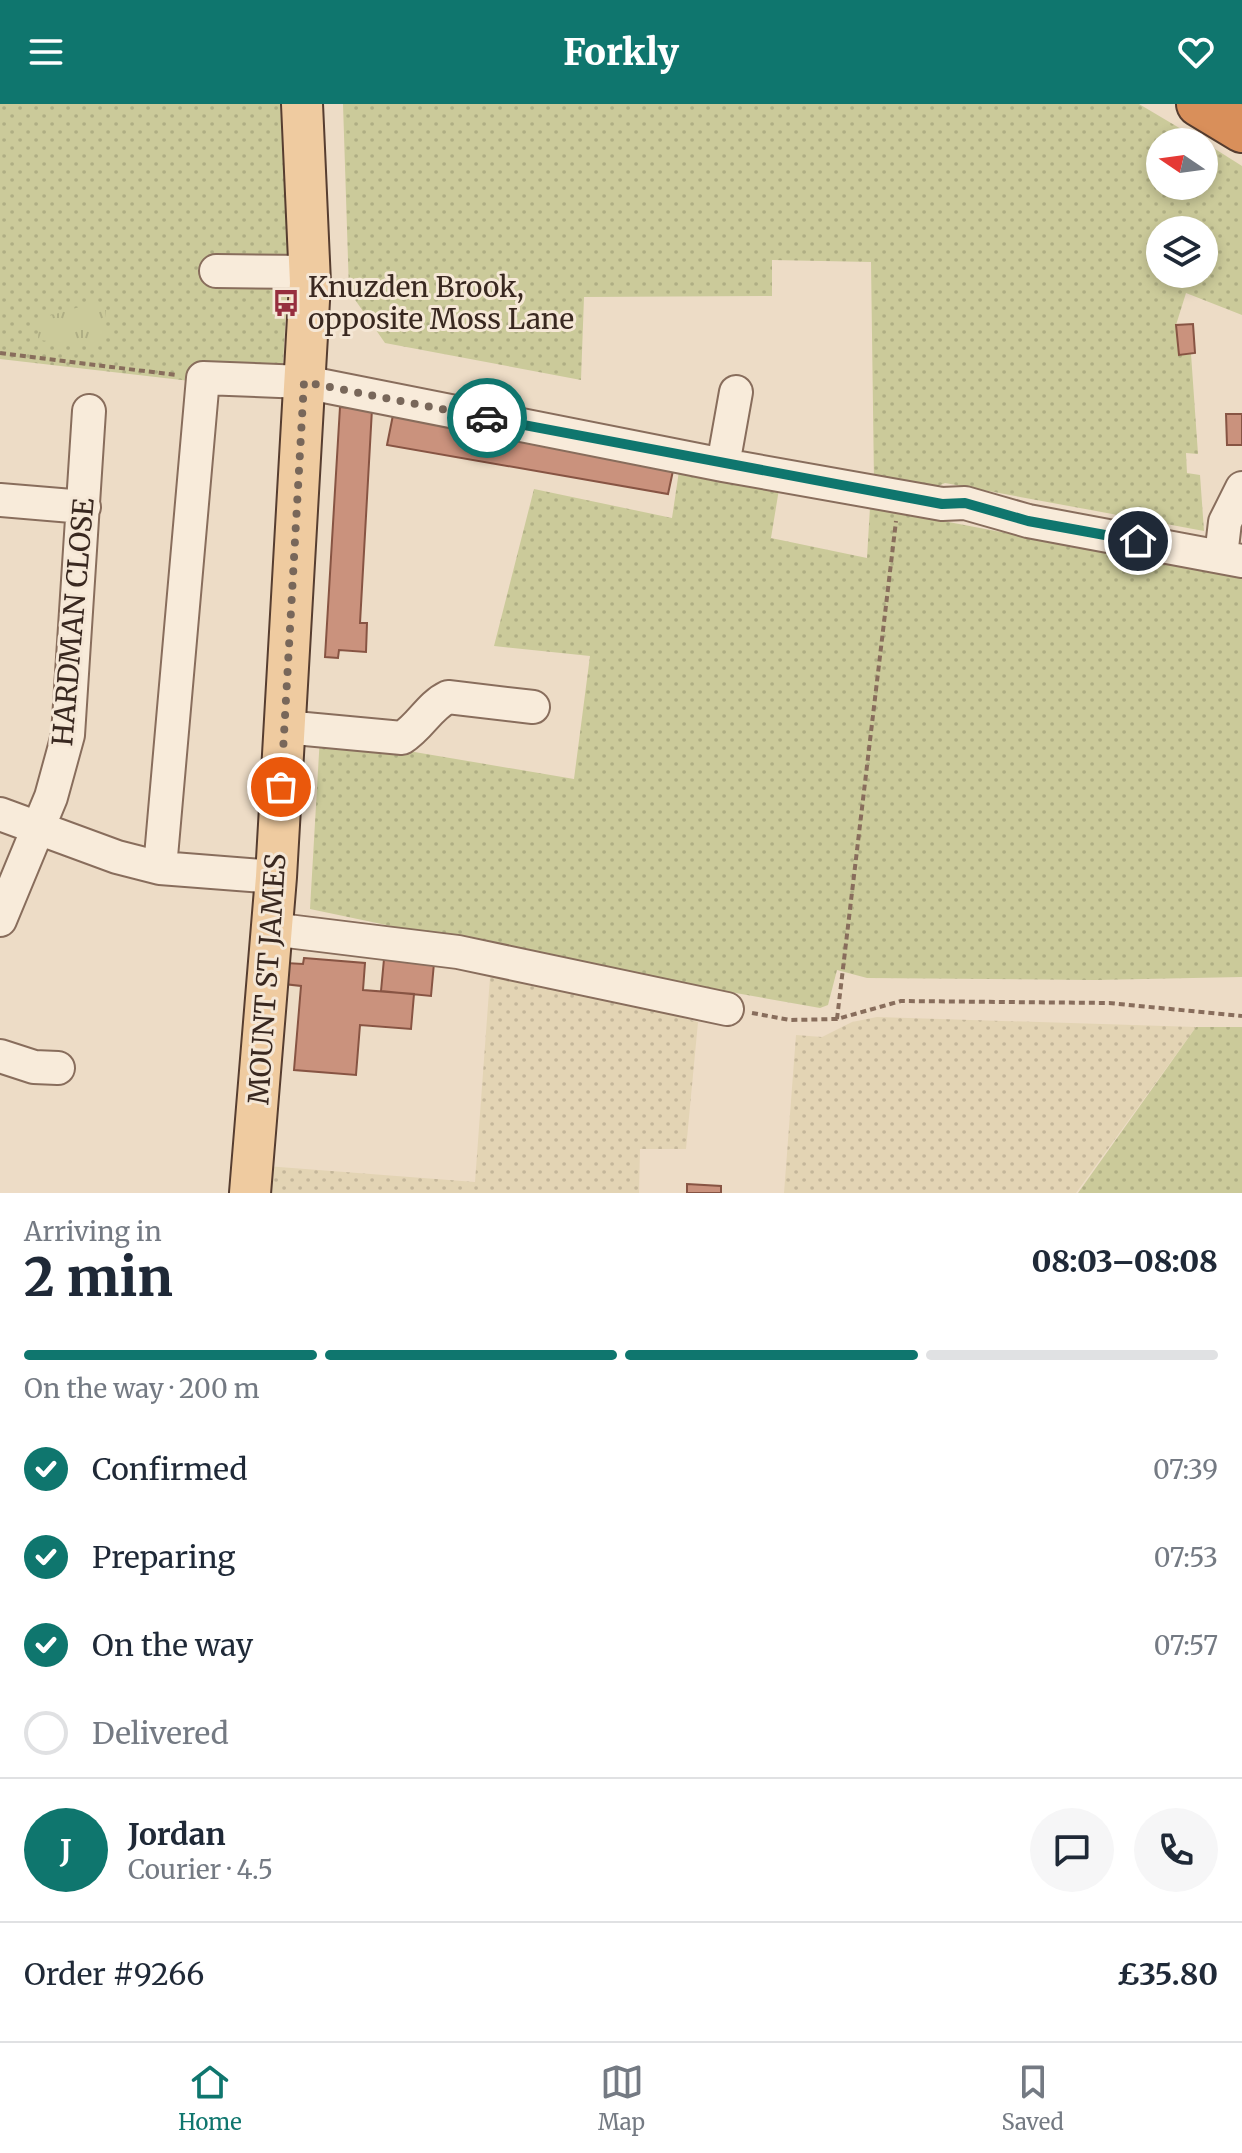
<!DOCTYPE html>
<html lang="en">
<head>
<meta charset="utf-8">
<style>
  :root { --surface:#fff; --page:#f6f6f7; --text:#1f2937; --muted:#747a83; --line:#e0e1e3; --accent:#0f766e }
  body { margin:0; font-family:Merriweather,serif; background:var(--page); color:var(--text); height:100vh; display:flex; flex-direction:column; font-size:30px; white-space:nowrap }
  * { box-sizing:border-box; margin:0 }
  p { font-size:26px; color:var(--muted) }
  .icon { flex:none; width:44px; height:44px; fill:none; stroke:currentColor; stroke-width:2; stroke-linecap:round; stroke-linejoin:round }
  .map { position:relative; height:1089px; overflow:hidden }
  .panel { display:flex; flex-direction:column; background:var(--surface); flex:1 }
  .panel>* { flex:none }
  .needle { width:52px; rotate:283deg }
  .controls { position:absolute; left:1146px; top:24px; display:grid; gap:16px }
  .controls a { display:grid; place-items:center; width:72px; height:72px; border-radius:50%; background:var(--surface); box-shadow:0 4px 12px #0003; font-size:40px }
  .pin { position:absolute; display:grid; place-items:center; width:68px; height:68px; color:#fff; margin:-34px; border:4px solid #fff; border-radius:50%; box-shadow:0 2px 8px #0007 }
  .courier { position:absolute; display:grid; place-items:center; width:80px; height:80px; margin:-40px; border:6px solid #0f766e; border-radius:50%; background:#fff; color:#222; box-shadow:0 2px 10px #0007 }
  .headline em { font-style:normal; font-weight:800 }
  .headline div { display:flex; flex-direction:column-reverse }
  .headline { display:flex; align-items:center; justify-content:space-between; height:136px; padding:0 24px }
  h1 { font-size:52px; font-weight:800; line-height:60px }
  .bar { display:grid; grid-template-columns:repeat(4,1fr); gap:12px 8px; align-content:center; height:96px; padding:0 24px }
  .bar i { height:10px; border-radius:6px; background:var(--line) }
  .bar .current { background:var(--accent) }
  .bar p { grid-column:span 4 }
  .line { display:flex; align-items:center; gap:20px; padding:0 24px; border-top:2px solid var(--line) }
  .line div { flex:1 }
  .round { display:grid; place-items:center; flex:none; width:84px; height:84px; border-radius:42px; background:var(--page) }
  ol { padding:0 24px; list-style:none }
  li { display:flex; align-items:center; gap:24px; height:88px }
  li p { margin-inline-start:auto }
  li .icon { padding:8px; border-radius:50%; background:var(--accent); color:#fff; stroke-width:4 }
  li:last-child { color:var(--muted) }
  li i { width:44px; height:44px; border:4px solid var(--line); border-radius:50% }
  header { display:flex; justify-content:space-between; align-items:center; height:104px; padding:0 24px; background:var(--accent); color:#fff; font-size:36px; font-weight:800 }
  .tab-bar { display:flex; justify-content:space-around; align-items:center; height:112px; border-top:2px solid var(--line); background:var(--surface); font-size:22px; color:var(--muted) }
  .tab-bar a { display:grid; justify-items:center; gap:4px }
  .tab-bar .current { color:var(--accent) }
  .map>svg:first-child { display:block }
  .farmland { fill:url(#farmland-dots) }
  .grass { fill:url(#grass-dots); fill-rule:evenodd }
  .park { fill:url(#park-tufts) }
  .building { fill:#ca927d; stroke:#875443; stroke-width:2 }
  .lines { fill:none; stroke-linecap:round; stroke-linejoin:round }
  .minor-casing { stroke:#886d5c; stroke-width:36 }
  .major-casing { stroke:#563d30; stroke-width:44 }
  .highway-casing { stroke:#563d30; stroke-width:48 }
  .path { stroke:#886d5c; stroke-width:4; stroke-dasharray:6 4; stroke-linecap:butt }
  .minor { stroke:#f8ebda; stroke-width:32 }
  .major { stroke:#efcba0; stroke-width:40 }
  .highway { stroke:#d98f5a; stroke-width:44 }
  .done { stroke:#78675a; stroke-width:8; stroke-dasharray:0 14.4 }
  .route { stroke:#0f766e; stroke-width:10 }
  .labels { text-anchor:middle; stroke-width:6; stroke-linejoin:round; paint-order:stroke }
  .poi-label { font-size:28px; fill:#392820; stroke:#f5e7d6; text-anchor:start }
  .street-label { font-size:28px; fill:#392820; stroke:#f5e7d6 }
</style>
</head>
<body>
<header><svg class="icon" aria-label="menu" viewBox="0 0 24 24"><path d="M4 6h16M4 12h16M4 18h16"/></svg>Forkly<svg class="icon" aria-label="heart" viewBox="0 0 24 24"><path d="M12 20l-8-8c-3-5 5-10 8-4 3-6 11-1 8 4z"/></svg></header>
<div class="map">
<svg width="1242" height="1089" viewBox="0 0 1242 1089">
  <defs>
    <pattern id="farmland-dots" width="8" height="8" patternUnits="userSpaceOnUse" patternTransform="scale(2)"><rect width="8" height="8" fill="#e3d4b4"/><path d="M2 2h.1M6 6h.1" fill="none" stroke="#c4b69a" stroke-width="1.8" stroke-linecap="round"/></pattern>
    <pattern id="grass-dots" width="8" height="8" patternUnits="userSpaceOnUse" patternTransform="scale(2)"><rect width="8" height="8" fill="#cbca9a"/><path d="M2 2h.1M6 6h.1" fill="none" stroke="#afae84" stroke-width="1.8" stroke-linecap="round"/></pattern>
    <pattern id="park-tufts" width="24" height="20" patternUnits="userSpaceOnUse" patternTransform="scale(2)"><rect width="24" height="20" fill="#cbca9a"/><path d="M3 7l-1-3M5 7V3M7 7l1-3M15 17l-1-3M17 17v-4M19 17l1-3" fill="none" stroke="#afae84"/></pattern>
  </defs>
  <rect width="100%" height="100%" fill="#eddcc6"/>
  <!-- farmland -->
  <path class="farmland" d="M491,860L698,918L686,1045H640L639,1089H264L266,1062L475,1078Z
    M877,913L1196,923L1076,1089H784L796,931L822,933L852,918Z"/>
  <!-- grass -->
  <path class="grass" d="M0,0H280L289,154L283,260L270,268L192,263L190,277L0,255Z
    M343,0H1139L1203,38H1160V82H1204V38L1242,62V211L1186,189L1176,221L1179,251L1191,250L1198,350L1186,349L1187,369L1200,371L1204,427L945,379L929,386L874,378L871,158L772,156V192L584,193L581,276L385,239L349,187ZM1160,126H1204V170H1160Z
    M679,367L779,385L771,434L867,454L870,403L1242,474V873L1095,876L867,874L837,866L828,901L820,904L572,860L310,805L320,632L574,675L590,552L494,542L534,385L672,414Z
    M1196,923H1242V1089H1078Z"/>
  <!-- park -->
  <path class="park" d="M93,199L106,204L102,242L38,236L39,215Z"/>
  <!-- building -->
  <path class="building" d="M1193,220L1195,249L1179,251L1176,221Z
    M340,303L372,305L360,519H367L366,548L339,546L338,554L325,553Z
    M394,306L674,362L668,390L387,341Z
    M1226,310H1242V341H1227Z
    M304,854L365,859L363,886L414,890L411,925L360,921L356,971L294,966L301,882L284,880L286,859L303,860Z
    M384,855L434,859L431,892L381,887Z
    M687,1080L721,1082V1089H687Z"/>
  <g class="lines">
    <!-- minor casing -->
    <g class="minor-casing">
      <path id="minor" d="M216,167L310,168
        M723,361L736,288
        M0,396L84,403
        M1221,452L1225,418L1242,384
        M284,623L402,634C421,622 429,602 448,593L533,603
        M0,710L117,753L160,764L276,773
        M160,764L203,274L304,278L723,361L942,400L965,399L1028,417L1242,457
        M0,816L51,693L68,631L89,307
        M271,825L458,848L727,905
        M0,952L34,963L58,964"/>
    </g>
    <!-- major casing -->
    <g class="major-casing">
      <path id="major" d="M250,1089L276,773L310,179L302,0"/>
    </g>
    <!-- highway casing -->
    <g class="highway-casing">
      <path id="highway" d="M1199,0L1242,26"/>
    </g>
    <!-- path -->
    <path class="path" d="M0,249L176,271
      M752,909L790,916L837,915L901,897L1109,899L1242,912
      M837,915L896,417"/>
    <!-- minor -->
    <use href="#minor" class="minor"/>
    <!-- major -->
    <use href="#major" class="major"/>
    <!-- highway -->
    <use href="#highway" class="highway"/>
  </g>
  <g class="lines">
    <!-- done -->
    <path class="done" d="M281,683L304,278L487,314"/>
    <!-- route -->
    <path class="route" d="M487,314L942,400L965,399L1028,417L1138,437"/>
  </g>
  <!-- icons -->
  <defs>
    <g id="bus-bare" transform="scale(2.16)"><path d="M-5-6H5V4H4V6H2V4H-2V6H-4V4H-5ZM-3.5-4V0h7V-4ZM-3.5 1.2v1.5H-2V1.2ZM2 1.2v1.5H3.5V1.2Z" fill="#962e3e" stroke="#f5e7d6" stroke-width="2.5" paint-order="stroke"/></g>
  </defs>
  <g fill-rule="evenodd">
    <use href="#bus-bare" x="286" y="199"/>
  </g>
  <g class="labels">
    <!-- poi labels -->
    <g class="poi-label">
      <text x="308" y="193">Knuzden Brook,<tspan x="308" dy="32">opposite Moss Lane</tspan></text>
    </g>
    <!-- street labels -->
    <g class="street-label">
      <text transform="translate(73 518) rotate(-85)" y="10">HARDMAN CLOSE</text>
      <text transform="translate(267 875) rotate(-86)" y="10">MOUNT ST JAMES</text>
    </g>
  </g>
</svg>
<div class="controls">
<a><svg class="needle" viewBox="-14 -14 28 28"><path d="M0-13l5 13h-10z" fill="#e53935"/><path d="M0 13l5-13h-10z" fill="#747a83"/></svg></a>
<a><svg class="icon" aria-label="layers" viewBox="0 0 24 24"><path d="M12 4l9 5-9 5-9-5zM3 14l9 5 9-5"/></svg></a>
</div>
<div class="pin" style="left:281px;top:683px;background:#ea580c"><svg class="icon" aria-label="bag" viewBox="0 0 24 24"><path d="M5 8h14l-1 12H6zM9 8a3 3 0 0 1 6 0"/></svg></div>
<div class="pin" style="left:1138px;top:437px;background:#1f2937"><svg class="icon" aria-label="home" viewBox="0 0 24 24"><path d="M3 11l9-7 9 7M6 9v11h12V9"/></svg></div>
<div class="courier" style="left:487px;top:314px"><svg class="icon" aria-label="car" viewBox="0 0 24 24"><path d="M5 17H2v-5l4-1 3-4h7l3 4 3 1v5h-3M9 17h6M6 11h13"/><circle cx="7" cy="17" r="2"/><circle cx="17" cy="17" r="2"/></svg></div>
</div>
<section class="panel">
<div class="headline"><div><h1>2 min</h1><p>Arriving in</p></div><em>08:03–08:08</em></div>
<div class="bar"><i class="current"></i><i class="current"></i><i class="current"></i><i></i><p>On the way · 200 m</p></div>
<ol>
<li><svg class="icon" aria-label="check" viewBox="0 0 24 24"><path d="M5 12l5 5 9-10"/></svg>Confirmed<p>07:39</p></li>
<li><svg class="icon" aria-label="check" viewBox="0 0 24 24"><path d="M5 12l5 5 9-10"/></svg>Preparing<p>07:53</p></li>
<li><svg class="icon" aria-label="check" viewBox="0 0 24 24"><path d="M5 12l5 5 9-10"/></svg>On the way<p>07:57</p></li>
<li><i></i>Delivered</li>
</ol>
<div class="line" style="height:144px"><b class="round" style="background:var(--accent);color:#fff">J</b><div><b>Jordan</b><p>Courier · 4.5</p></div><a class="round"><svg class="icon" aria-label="chat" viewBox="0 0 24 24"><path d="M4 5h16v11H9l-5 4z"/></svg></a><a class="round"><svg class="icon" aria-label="phone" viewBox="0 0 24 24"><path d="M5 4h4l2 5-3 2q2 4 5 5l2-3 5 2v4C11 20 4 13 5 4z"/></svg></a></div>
<div class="line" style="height:104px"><div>Order #9266</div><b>£35.80</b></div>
</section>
<nav class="tab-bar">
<a class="current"><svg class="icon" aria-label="home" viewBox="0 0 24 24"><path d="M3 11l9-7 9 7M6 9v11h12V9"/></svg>Home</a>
<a><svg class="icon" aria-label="map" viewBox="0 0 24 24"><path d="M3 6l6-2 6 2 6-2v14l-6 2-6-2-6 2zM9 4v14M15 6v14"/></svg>Map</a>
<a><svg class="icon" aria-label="saved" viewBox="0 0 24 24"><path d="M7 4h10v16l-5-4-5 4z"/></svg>Saved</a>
</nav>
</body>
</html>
